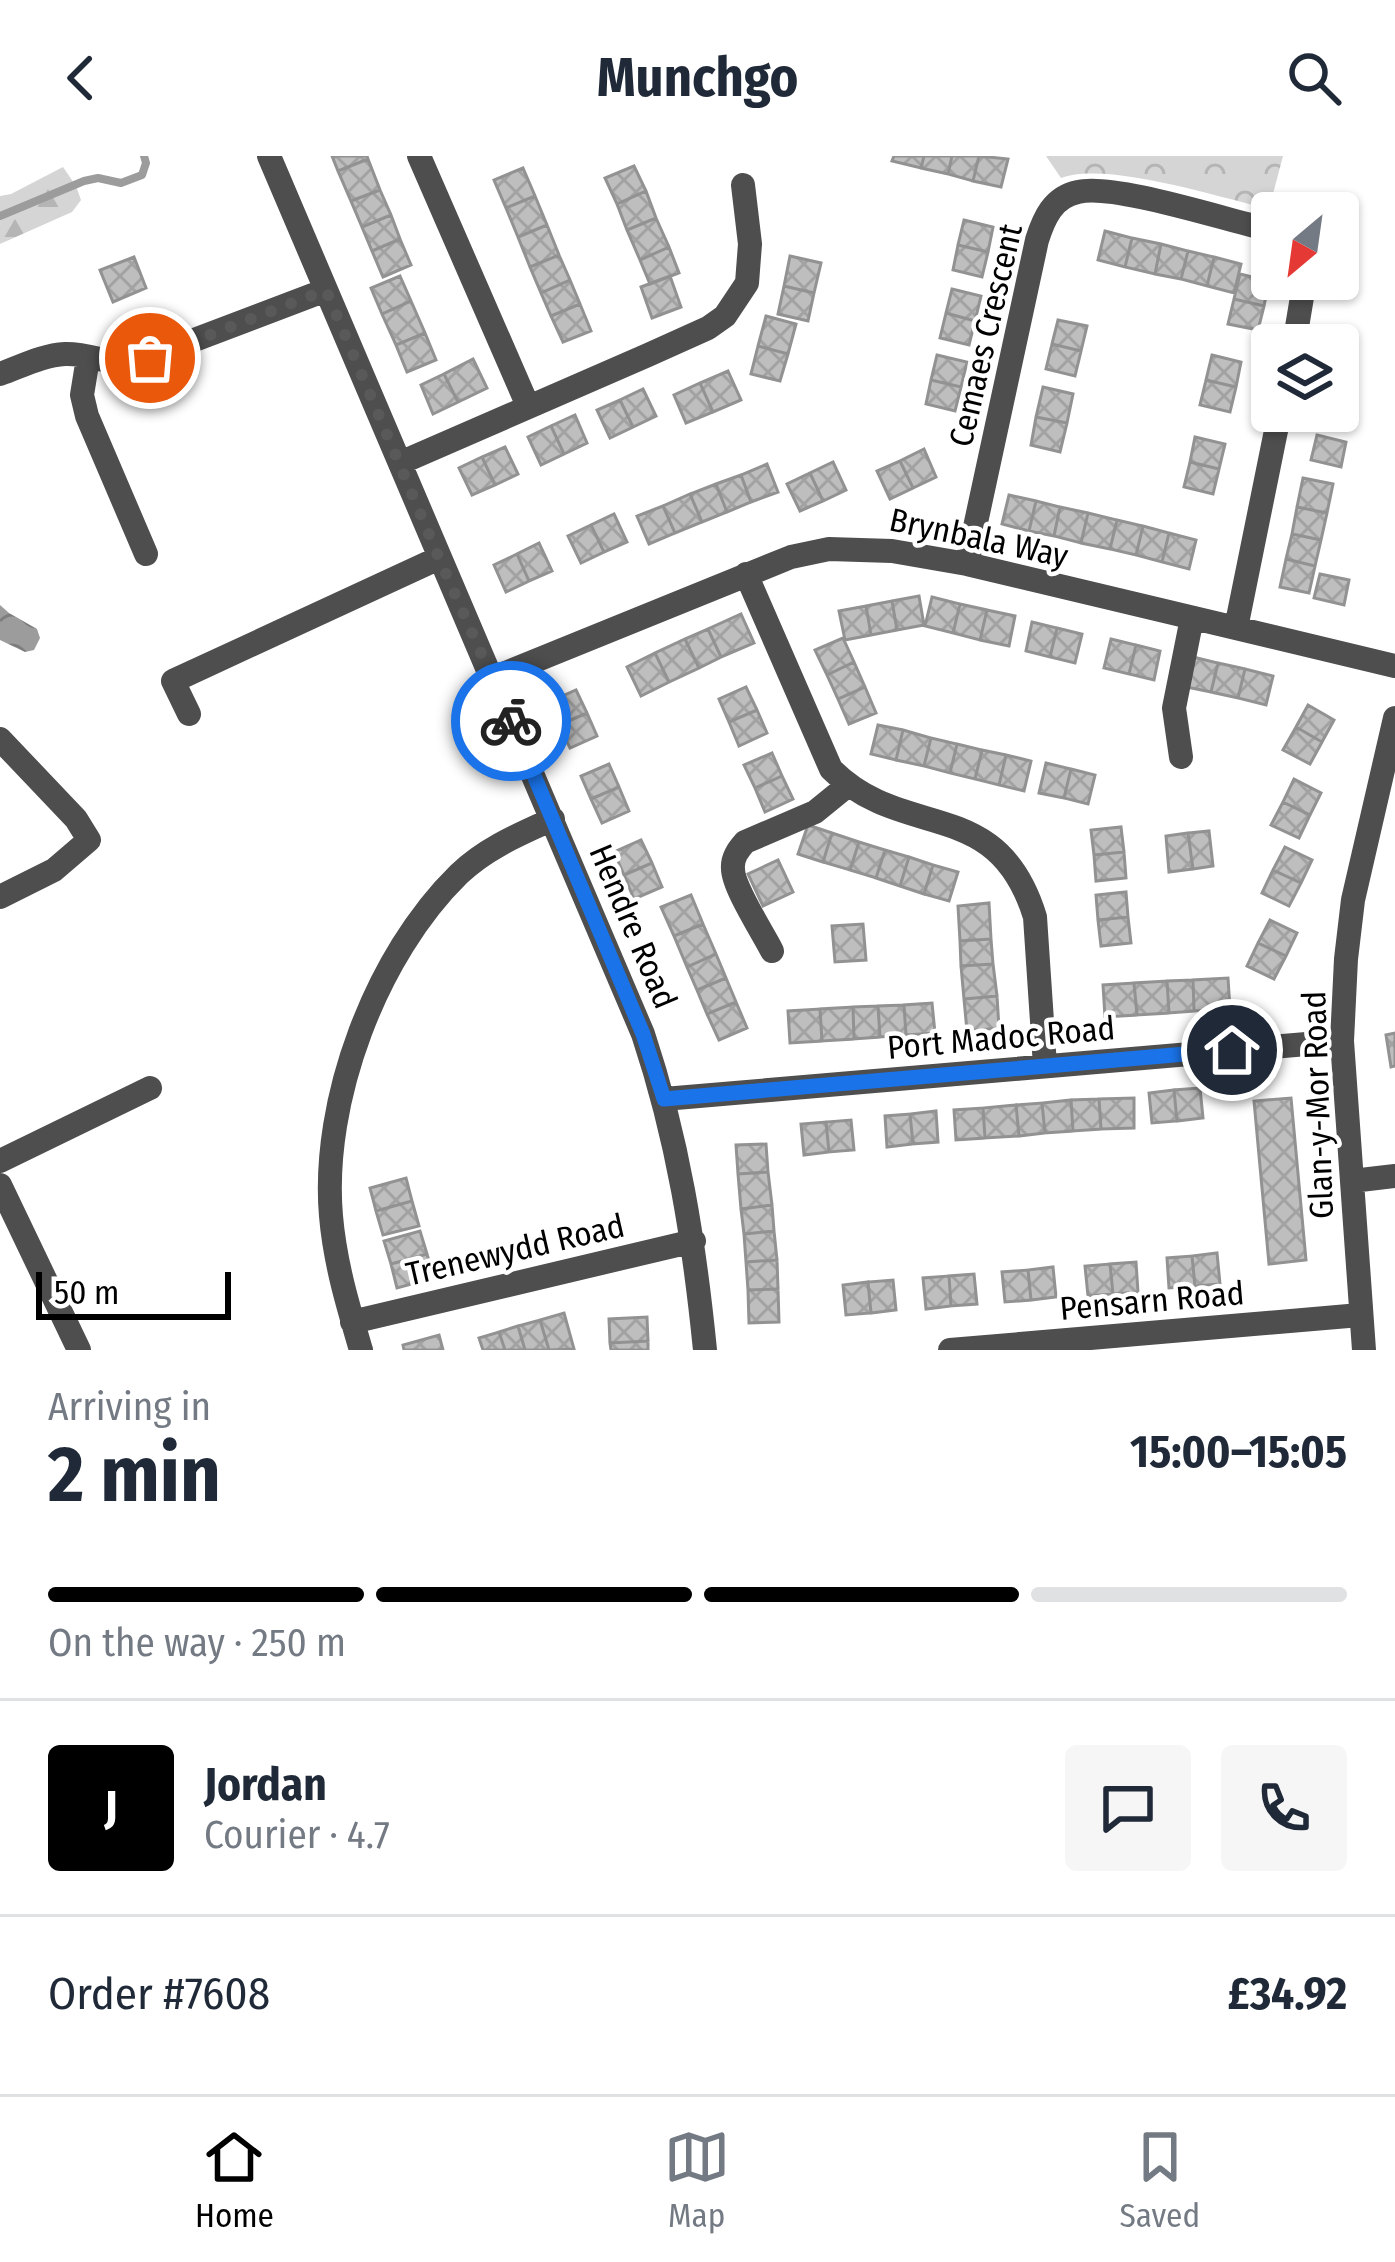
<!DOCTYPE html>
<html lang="en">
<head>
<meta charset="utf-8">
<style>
  :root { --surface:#fff; --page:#f6f6f7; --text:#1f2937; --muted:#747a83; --line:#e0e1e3; --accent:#000 }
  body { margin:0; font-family:"Fira Sans Condensed",sans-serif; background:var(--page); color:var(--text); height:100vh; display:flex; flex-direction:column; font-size:45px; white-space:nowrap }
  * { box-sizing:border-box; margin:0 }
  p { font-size:39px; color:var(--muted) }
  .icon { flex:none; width:66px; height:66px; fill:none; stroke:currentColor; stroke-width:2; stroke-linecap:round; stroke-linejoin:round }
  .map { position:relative; height:1194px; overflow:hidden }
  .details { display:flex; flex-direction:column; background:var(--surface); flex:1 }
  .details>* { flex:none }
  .needle { width:78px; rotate:209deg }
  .tools { position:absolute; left:1251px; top:36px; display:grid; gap:24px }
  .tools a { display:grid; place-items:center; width:108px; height:108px; border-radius:12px; background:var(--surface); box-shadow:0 3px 9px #0004; font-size:60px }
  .scale { position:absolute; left:36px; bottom:30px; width:195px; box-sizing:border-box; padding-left:12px; border:6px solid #000; border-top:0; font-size:33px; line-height:42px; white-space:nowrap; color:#000; -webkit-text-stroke:9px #fff; paint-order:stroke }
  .pin { position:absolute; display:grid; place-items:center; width:102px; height:102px; color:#fff; margin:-51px; border:6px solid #fff; border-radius:50%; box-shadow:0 3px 12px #0007 }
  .courier { position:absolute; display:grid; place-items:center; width:120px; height:120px; margin:-60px; border:9px solid #1a73e8; border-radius:50%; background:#fff; color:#222; box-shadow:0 3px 15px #0007 }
  .overview em { font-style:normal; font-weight:700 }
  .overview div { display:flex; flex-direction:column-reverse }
  .overview { display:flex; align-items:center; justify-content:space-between; height:204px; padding:0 48px }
  h1 { font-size:78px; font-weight:700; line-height:90px }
  .bar { display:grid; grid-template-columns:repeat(4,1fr); gap:18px 12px; align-content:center; height:144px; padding:0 48px }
  .bar i { height:15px; border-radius:9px; background:var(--line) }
  .bar .selected { background:var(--accent) }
  .bar p { grid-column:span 4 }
  .line { display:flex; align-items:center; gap:30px; padding:0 48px; border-top:3px solid var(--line) }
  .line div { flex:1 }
  .round { display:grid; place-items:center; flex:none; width:126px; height:126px; border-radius:12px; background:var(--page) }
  header { display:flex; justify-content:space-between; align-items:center; height:156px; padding:0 48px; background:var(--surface); font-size:54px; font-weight:700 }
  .dock { display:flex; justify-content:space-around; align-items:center; height:168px; border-top:3px solid var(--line); background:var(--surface); font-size:33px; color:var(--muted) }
  .dock a { display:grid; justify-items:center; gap:6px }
  .dock .selected { color:var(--accent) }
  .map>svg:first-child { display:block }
  .forest { fill:url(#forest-firs) }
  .park { fill:url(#park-crowns) }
  .water { fill:url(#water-waves) }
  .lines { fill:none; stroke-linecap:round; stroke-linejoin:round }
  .stream { stroke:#9c9c9c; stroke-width:8 }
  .building { fill:url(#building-cross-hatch); stroke:#929292; stroke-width:3 }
  .minor { stroke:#4e4e4e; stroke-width:24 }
  .done { stroke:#595959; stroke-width:12; stroke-dasharray:0 21.6 }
  .route { stroke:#1a73e8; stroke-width:15 }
  .labels { text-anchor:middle; stroke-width:9; stroke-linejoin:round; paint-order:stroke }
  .street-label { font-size:33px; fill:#000; stroke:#fff }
</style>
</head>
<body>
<header><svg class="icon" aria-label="back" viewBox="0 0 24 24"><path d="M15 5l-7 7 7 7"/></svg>Munchgo<svg class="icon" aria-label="search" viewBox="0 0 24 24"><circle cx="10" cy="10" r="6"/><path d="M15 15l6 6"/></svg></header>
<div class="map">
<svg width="1395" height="1194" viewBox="0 0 1395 1194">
  <defs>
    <pattern id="forest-firs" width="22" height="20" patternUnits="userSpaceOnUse" patternTransform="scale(3)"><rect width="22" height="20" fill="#d5d5d5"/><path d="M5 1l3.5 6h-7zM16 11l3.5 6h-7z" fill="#b5b5b5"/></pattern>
    <pattern id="park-crowns" width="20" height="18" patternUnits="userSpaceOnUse" patternTransform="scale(3)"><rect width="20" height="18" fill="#d5d5d5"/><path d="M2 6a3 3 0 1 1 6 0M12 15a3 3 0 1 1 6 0" fill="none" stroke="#b5b5b5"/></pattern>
    <pattern id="water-waves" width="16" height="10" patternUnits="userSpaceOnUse" patternTransform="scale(3)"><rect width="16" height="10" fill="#9c9c9c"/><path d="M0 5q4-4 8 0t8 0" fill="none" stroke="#7d7d7d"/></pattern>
    <pattern id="building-cross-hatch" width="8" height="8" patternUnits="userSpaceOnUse" patternTransform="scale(3)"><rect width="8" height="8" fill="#bebebe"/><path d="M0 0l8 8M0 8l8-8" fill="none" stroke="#a2a2a2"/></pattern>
  </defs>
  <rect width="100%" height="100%" fill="#fff"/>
  <!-- forest -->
  <path class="forest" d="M63,11L76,30L81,44L72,56L0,88V40L11,38Z"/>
  <!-- park -->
  <path class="park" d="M1046,0H1283L1269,53C1218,41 1106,5 1061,22Z"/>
  <!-- water -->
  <path class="water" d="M0,449L9,457L37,473L40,482L34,494L25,496L0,484Z"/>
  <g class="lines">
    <!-- stream -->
    <path class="stream" d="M0,60L84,25L98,22L121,27L142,19L146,7L144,0"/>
  </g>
  <!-- building -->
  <path class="building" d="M332,0H367L368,3L338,15Z
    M894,0H924L921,12L892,5Z
    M924,0H952L948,18L921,12Z
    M952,0H979L973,25L948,18Z
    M979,0L1008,3L1001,31L973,25Z
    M368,3L380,34L351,45L338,15Z
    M634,10L646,35L617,48L605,22Z
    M523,12L535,40L506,52L494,24Z
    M380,34L391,59L362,71L351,45Z
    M646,35L656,62L627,74L617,48Z
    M535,40L547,69L518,81L506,52Z
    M391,59L400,83L372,95L362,71Z
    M656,62L669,91L640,104L627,74Z
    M964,64L993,71L988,96L958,89Z
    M547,69L559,99L530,111L518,81Z
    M1105,75L1132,82L1125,111L1098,104Z
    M1132,82L1161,88L1155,118L1125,111Z
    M400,83L411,109L383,121L372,95Z
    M1161,88L1188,95L1181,123L1155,118Z
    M958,89L988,96L982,121L953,114Z
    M669,91L679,117L650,128L640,104Z
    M1188,95L1214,101L1207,130L1181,123Z
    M559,99L570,124L541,137L530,111Z
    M790,100L821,107L814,137L784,130Z
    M134,101L146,132L113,146L100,114Z
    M1214,101L1241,108L1234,137L1207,130Z
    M1240,118L1269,125L1264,150L1234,143Z
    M400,120L411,145L382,158L371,132Z
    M670,120L681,151L652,162L641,131Z
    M570,124L580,148L551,160L541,137Z
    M784,130L814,137L808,165L778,158Z
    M952,133L981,140L975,165L946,157Z
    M1234,143L1264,150L1258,174L1228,168Z
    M411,145L425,177L396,189L382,158Z
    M580,148L591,175L563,186L551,160Z
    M946,157L975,165L969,189L940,182Z
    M766,160L796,168L788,198L758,190Z
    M1058,164L1087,170L1081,195L1052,188Z
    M425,177L436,204L407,216L396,189Z
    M1052,188L1081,195L1075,220L1046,213Z
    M758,190L788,198L780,225L751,218Z
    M937,199L967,206L961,231L931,224Z
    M1212,199L1241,206L1236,231L1206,224Z
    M473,203L487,232L458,246L444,218Z
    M728,215L741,244L713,256L700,227Z
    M444,218L458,246L433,258L421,229Z
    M931,224L961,231L955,255L926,248Z
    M1206,224L1236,231L1230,256L1200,249Z
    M700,227L713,256L686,267L674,239Z
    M1043,231L1073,238L1067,267L1036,261Z
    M643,233L656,260L633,271L620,244Z
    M620,244L633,271L610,282L597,254Z
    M575,259L587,287L564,298L551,270Z
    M1036,261L1067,267L1060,296L1031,289Z
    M551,270L564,298L541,309L528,281Z
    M1317,279L1346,286L1341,311L1311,304Z
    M1195,281L1225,288L1219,313L1190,306Z
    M505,291L518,318L495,329L482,301Z
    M924,293L936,321L913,332L900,305Z
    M482,301L495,329L472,339L459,312Z
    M900,305L913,332L890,343L877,315Z
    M833,306L846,334L823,345L810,317Z
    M1190,306L1219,313L1213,338L1184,331Z
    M767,308L778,336L751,346L741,319Z
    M810,317L823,345L800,355L787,328Z
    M741,319L751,346L727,356L716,328Z
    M1303,322L1333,328L1327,357L1297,351Z
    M716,328L727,356L702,366L690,338Z
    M690,338L702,366L675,377L663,350Z
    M1009,339L1036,345L1029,375L1002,368Z
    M1036,345L1060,351L1054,380L1029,375Z
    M663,350L675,377L649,388L637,360Z
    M1060,351L1088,357L1081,387L1054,380Z
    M1297,351L1327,357L1321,384L1292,378Z
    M1088,357L1117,364L1110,393L1081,387Z
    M614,358L627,386L604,396L591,369Z
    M1117,364L1143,370L1136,399L1110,393Z
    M591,369L604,396L581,407L568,380Z
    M1143,370L1169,377L1162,406L1136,399Z
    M1169,377L1196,384L1189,413L1162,406Z
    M1292,378L1321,384L1315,410L1286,403Z
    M539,387L552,415L529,425L517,398Z
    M517,398L529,425L506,436L494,409Z
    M1286,403L1315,410L1309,437L1280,431Z
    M1320,418L1349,424L1344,449L1314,442Z
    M919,440L924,469L897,474L892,445Z
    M932,441L960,448L953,477L925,470Z
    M892,445L897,474L871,479L866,450Z
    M960,448L987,454L980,484L953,477Z
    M866,450L871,479L845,484L839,455Z
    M987,454L1015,460L1009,490L980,484Z
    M741,458L754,487L721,501L708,473Z
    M1032,466L1057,472L1050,501L1026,495Z
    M1057,472L1082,478L1075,507L1050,501Z
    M708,473L721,501L699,512L685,483Z
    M843,482L854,506L827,519L815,494Z
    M685,483L699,512L669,526L655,497Z
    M1111,483L1136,489L1129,518L1104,512Z
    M1136,489L1160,495L1154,524L1129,518Z
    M655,497L669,526L641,540L627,511Z
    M1189,500L1218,507L1211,536L1182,530Z
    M854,506L865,531L838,543L827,519Z
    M1218,507L1245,513L1238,542L1211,536Z
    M1245,513L1273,520L1266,549L1238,542Z
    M746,531L757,554L729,566L719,543Z
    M865,531L876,557L849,568L838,543Z
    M576,534L587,557L559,569L549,546Z
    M1308,549L1334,564L1322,586L1296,571Z
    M757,554L767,577L739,590L729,566Z
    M587,557L597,580L570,592L559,569Z
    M878,569L903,574L896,604L871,598Z
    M1296,571L1322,586L1310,608L1283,594Z
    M903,574L931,582L924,610L896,604Z
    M931,582L957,588L950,617L924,610Z
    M957,588L982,594L975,623L950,617Z
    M982,594L1006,599L999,629L975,623Z
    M772,597L782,620L755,632L744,609Z
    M1006,599L1031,605L1024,635L999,629Z
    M1046,607L1071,613L1064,642L1039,637Z
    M609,608L619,631L591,643L581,620Z
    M1071,613L1095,619L1088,648L1064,642Z
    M782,620L793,643L765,656L755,632Z
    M1294,623L1321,637L1310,659L1283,646Z
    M619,631L629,655L602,667L591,643Z
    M1283,646L1310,659L1299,682L1271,669Z
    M808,669L832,677L823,706L798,698Z
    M1121,671L1124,696L1094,699L1091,674Z
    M1209,675L1213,710L1193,713L1188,677Z
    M832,677L859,686L850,714L823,706Z
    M1188,677L1193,713L1169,716L1166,680Z
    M641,684L652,707L624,719L614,696Z
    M859,686L885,694L876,722L850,714Z
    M1285,691L1312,704L1301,727L1273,714Z
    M885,694L909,701L900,730L876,722Z
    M1124,696L1126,722L1096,725L1094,699Z
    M909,701L933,709L924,738L900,730Z
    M778,704L793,736L763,750L748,718Z
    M652,707L662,731L634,743L624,719Z
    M933,709L958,716L949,745L924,738Z
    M1273,714L1301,727L1289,750L1262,737Z
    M1126,736L1128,761L1098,764L1096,739Z
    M691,739L703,768L674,780L661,751Z
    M989,747L991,783L960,785L958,750Z
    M1128,761L1131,787L1101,790L1098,764Z
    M1270,764L1297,777L1286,800L1258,787Z
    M703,768L716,798L687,811L674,780Z
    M863,768L866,804L835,806L832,770Z
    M991,783L993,808L961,810L960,785Z
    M1258,787L1286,800L1274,823L1247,810Z
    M716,798L726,822L697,834L687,811Z
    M993,808L997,840L964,843L961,810Z
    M726,822L736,846L707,858L697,834Z
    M1228,822L1230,853L1194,855L1193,824Z
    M1193,824L1194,855L1169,857L1167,825Z
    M1167,825L1169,857L1137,859L1134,827Z
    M1134,827L1137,859L1105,861L1103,829Z
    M997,840L999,872L967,875L964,843Z
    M736,846L747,872L719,884L707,858Z
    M932,847L935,877L906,879L904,849Z
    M904,849L906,879L880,881L878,850Z
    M878,850L880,881L854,883L853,851Z
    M853,851L854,883L822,885L820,853Z
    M820,853L822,885L790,887L788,855Z
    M1395,877V910L1391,911L1386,879Z
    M1200,932L1203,962L1177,965L1174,934Z
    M1174,934L1177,965L1152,967L1149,937Z
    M1134,942V972L1101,973L1099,943Z
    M1291,942L1306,1104L1269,1108L1254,945Z
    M1099,943L1101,973L1073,975L1071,944Z
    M1071,944L1073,975L1045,977L1042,947Z
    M1042,947L1045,977L1019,980L1016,949Z
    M1016,949L1019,980L985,982L983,952Z
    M983,952L985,982L956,984L954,954Z
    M936,955L938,986L913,988L910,958Z
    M910,958L913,988L887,991L885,960Z
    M851,964L854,994L829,996L826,966Z
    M826,966L829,996L804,999L801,968Z
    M766,988L768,1016L738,1018L736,989Z
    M768,1016L772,1049L741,1053L738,1018Z
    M406,1022L412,1045L376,1055L370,1032Z
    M412,1045L419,1070L383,1079L376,1055Z
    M772,1049L774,1075L744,1078L741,1053Z
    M420,1075L427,1098L391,1108L384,1085Z
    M774,1075L777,1104L746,1106L744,1078Z
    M1217,1097L1220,1128L1195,1130L1192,1100Z
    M427,1098L434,1122L397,1132L391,1108Z
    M1192,1100L1195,1130L1169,1132L1167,1102Z
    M777,1104L778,1133L748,1134L746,1106Z
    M1136,1106L1138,1136L1113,1138L1110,1108Z
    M1110,1108L1113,1138L1088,1140L1085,1110Z
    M1053,1111L1056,1141L1031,1144L1028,1114Z
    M1028,1114L1031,1144L1005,1146L1002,1116Z
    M974,1118L977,1148L951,1150L949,1120Z
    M949,1120L951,1150L926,1153L923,1122Z
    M893,1124L896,1154L871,1157L868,1126Z
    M868,1126L871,1157L846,1159L843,1129Z
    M778,1133L779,1166L749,1167L748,1134Z
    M564,1157L574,1193L549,1194L540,1164Z
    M647,1161L648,1185L610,1187L609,1163Z
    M540,1164L549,1194H525L518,1170Z
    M518,1170L525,1194H505L499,1176Z
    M499,1176L505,1194H483L479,1182Z
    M439,1179L443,1194H404L403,1189Z
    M648,1185V1194H611L610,1187Z"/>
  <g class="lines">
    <!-- minor -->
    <path class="minor" d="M269,0L643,878C678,983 694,1084 705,1194
      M419,0L528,250
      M1294,189L1305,123
      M88,202L82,239L87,260L146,398
      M0,218C20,211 43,199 65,198C87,197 109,208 131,208L326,134
      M400,307L648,199L708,172L725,160L747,127L750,88L743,29
      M967,408L1037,84C1044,62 1053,41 1078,36C1112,27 1223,63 1263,72L1272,77
      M746,418L831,613C904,687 997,637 1035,761L1045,910
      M1236,472L1280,255
      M493,522L791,401L829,393L892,395L967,408L1395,510
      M189,558L173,525L439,402
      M0,583L76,663L89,684L54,714L0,741
      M1181,601L1174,552L1192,462
      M772,795C763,777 733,731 733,713C732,702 738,694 745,686L815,656L847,630
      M664,943L1342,885
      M0,1005L150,932
      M1352,1025L1395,1020
      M0,1029L79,1194
      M352,1166L694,1085
      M361,1194C348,1150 335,1107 331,1060C321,945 376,799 459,718C486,692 520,678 553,663
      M950,1194L1360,1159
      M1364,1194L1342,885L1346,803L1353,744L1395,562"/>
  </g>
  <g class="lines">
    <!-- done -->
    <path class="done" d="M150,202L326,134L439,402L511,565"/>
    <!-- route -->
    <path class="route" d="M511,565L643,878L664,943L1232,894"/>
  </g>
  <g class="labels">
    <!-- street labels -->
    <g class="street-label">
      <text transform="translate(985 179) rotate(-77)" y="12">Cemaes Crescent</text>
      <text transform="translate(979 381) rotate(12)" y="12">Brynbala Way</text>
      <text transform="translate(634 770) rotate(67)" y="12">Hendre Road</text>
      <text transform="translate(1001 881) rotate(-5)" y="12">Port Madoc Road</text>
      <text transform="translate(1317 949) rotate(-92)" y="12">Glan-y-Mor Road</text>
      <text transform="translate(515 1093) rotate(-13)" y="12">Trenewydd Road</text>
      <text transform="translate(1152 1144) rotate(-5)" y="12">Pensarn Road</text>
    </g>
  </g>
</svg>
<div class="tools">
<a><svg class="needle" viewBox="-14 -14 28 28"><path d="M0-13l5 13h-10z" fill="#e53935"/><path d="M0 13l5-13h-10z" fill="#747a83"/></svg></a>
<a><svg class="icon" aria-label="layers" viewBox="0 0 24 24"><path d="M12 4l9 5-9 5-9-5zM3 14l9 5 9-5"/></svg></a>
</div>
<div class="scale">50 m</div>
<div class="pin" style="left:150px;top:202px;background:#ea580c"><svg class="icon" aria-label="bag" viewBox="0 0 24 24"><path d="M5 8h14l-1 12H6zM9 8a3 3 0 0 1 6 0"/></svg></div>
<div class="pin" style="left:1232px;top:894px;background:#1f2937"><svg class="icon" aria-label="home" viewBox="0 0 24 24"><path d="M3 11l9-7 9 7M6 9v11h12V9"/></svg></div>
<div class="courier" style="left:511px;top:565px"><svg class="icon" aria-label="bike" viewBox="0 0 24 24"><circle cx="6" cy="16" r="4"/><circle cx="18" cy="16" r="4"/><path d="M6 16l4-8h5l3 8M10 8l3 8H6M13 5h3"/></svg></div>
</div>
<section class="details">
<div class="overview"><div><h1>2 min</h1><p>Arriving in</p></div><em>15:00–15:05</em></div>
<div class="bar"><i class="selected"></i><i class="selected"></i><i class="selected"></i><i></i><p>On the way · 250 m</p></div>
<div class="line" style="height:216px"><b class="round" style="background:var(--accent);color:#fff">J</b><div><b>Jordan</b><p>Courier · 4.7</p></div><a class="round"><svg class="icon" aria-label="chat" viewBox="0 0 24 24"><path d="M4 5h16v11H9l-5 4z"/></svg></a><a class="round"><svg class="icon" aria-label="phone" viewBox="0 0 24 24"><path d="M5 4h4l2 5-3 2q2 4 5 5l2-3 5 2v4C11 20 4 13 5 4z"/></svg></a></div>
<div class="line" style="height:156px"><div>Order #7608</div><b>£34.92</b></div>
</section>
<nav class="dock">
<a class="selected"><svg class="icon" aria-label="home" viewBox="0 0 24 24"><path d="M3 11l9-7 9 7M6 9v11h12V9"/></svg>Home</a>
<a><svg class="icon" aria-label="map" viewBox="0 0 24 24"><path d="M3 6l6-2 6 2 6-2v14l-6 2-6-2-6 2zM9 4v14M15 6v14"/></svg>Map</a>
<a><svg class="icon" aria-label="saved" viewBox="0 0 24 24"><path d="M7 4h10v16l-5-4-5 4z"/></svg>Saved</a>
</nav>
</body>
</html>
